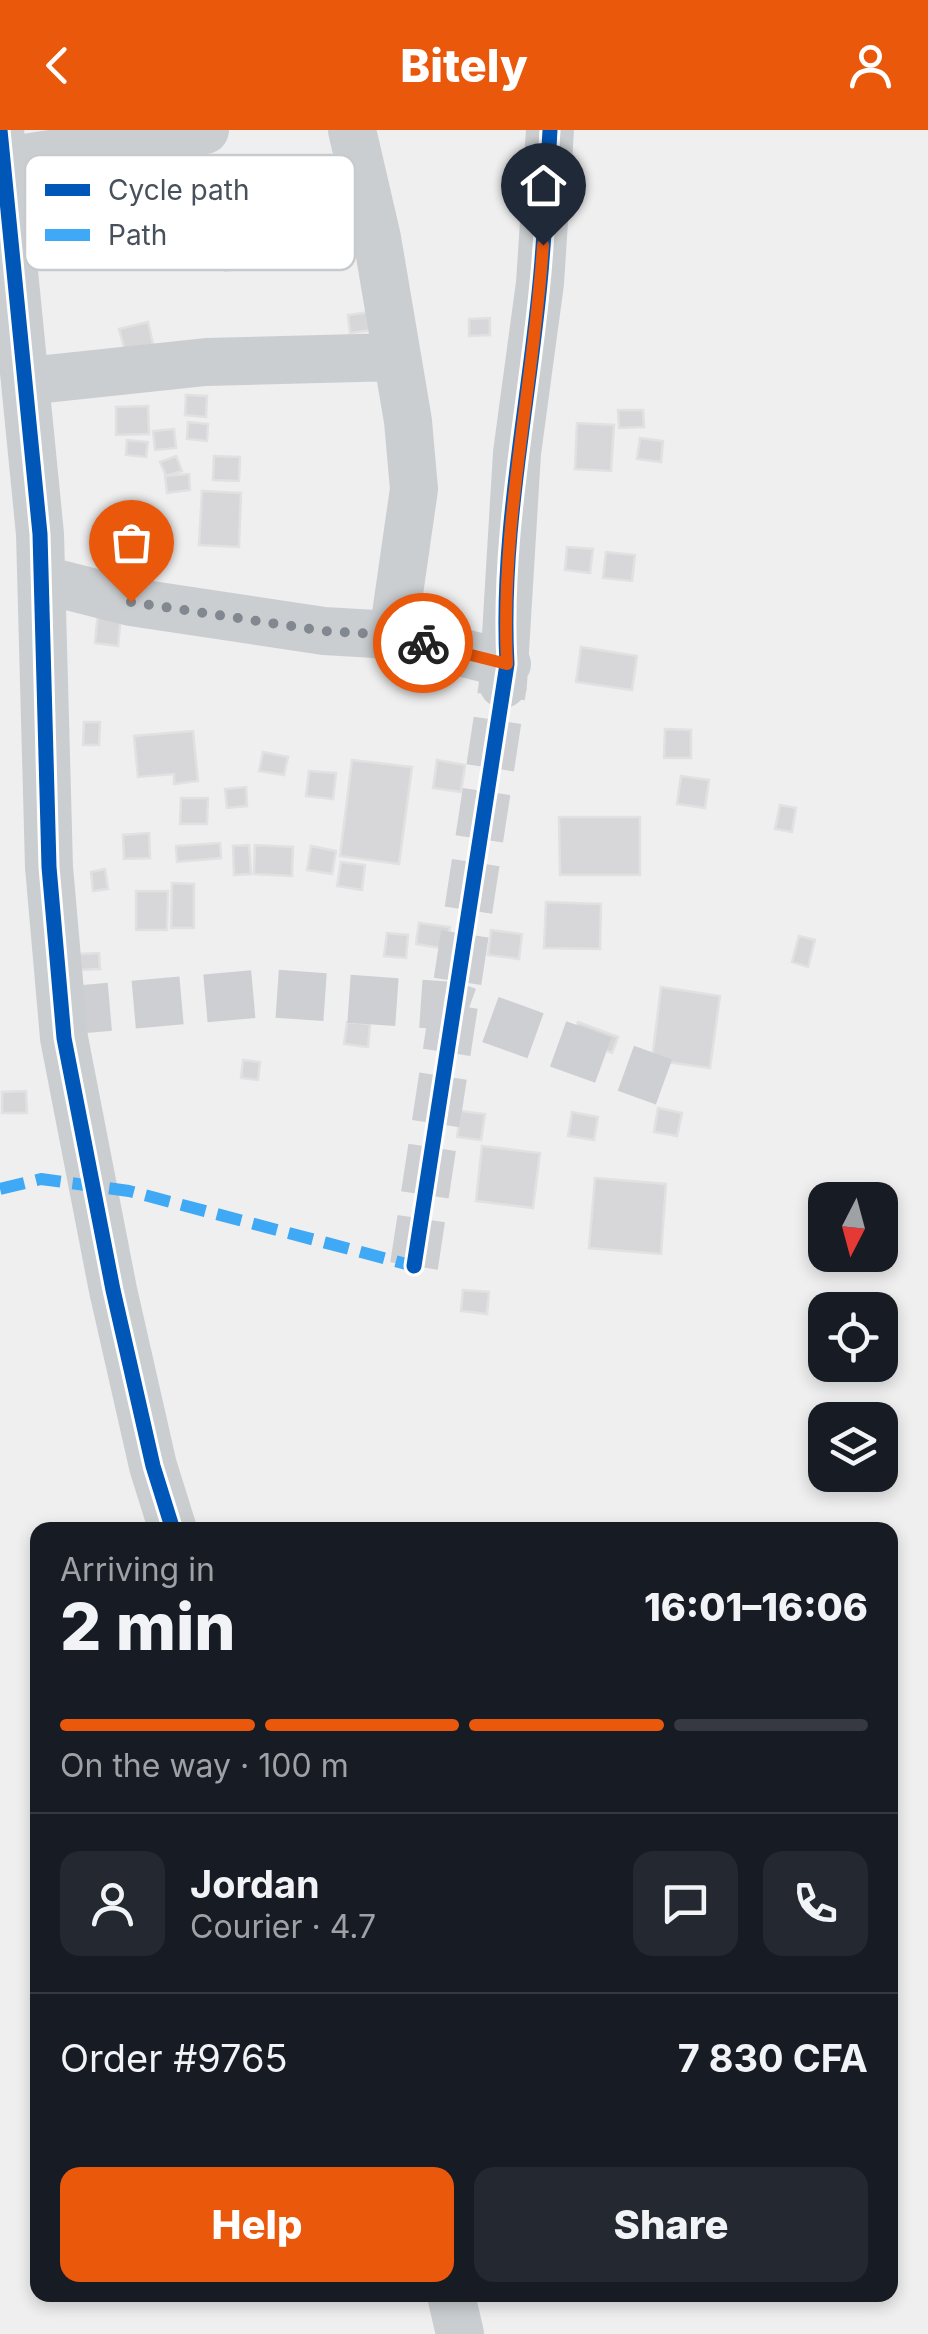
<!DOCTYPE html>
<html lang="en">
<head>
<meta charset="utf-8">
<style>
  :root { --surface:#171b24; --page:#242831; --text:#f1f3f6; --muted:#9ea1a6; --line:#363941; --accent:#ea580c }
  body { margin:0; font-family:Inter,sans-serif; background:var(--page); color:var(--text); height:100vh; display:flex; flex-direction:column; font-size:38px; white-space:nowrap }
  * { box-sizing:border-box; margin:0 }
  p { font-size:32px; color:var(--muted) }
  .icon { flex:none; width:55px; height:55px; fill:none; stroke:currentColor; stroke-width:2; stroke-linecap:round; stroke-linejoin:round }
  .map { position:relative; flex:1; overflow:hidden }
  .drawer { position:absolute; left:30px; top:1392px; width:868px; height:780px; display:flex; flex-direction:column; background:var(--surface); border-radius:20px; box-shadow:0 5px 15px #0003 }
  .drawer>* { flex:none }
  .needle { width:65px; rotate:186deg }
  .fabs { position:absolute; left:808px; top:1052px; display:grid; gap:20px }
  .fabs a { display:grid; place-items:center; width:90px; height:90px; border-radius:20px; background:var(--surface); box-shadow:0 5px 15px #0003; font-size:50px }
  .pin { position:absolute; display:grid; place-items:center; width:85px; height:85px; color:#fff; margin:-102px -42px; border-radius:50% 50% 50% 0; rotate:-45deg; box-shadow:0 0 10px #0007 }
  .pin .icon { rotate:45deg }
  .courier { position:absolute; display:grid; place-items:center; width:100px; height:100px; margin:-50px; border:8px solid #ea580c; border-radius:50%; background:#fff; color:#222; box-shadow:0 2px 12px #0007 }
  .headline em { font-style:normal; font-weight:800 }
  .headline div { display:flex; flex-direction:column-reverse }
  .headline { display:flex; align-items:center; justify-content:space-between; height:170px; padding:0 30px }
  h1 { font-size:65px; font-weight:800; line-height:75px }
  .bar { display:grid; grid-template-columns:repeat(4,1fr); gap:15px 10px; align-content:center; height:120px; padding:0 30px }
  .bar i { height:12px; border-radius:8px; background:var(--line) }
  .bar .active { background:var(--accent) }
  .bar p { grid-column:span 4 }
  .line { display:flex; align-items:center; gap:25px; padding:0 30px; border-top:2px solid var(--line) }
  .line div { flex:1 }
  .round { display:grid; place-items:center; flex:none; width:105px; height:105px; border-radius:20px; background:var(--page) }
  .cta { display:flex; gap:20px; margin-top:auto; padding:20px 30px }
  .cta a { flex:1; height:115px; border-radius:20px; background:var(--accent); color:#fff; font-size:40px; font-weight:800; line-height:115px; text-align:center }
  .cta a+a { background:var(--page); color:var(--text) }
  header { display:flex; justify-content:space-between; align-items:center; height:130px; padding:0 30px; background:var(--accent); color:#fff; font-size:45px; font-weight:800 }
  .map>svg:first-child { display:block }
  .building { fill:#d7d7d9; stroke:#e1e1e2; stroke-width:2.5 }
  .lines { fill:none; stroke-linecap:round; stroke-linejoin:round }
  .minor-tunnel { stroke:#cecfd2; stroke-width:48; stroke-dasharray:48 24; stroke-linecap:butt }
  .minor { stroke:#cbced0; stroke-width:48 }
  .quiet { stroke:#3fa9f5; stroke-width:12; stroke-dasharray:25 12; stroke-linecap:butt }
  .cycleway-casing { stroke:#fff; stroke-width:21 }
  .cycleway { stroke:#0057b8; stroke-width:15 }
  .done { stroke:#82888f; stroke-width:10; stroke-dasharray:0 18 }
  .route { stroke:#ea580c; stroke-width:12 }
  .key { fill:#fff; stroke:#c8cbce; stroke-width:2.5 }
  .key-label { font-size:28px; fill:#46515c }
</style>
</head>
<body>
<header><svg class="icon" aria-label="back" viewBox="0 0 24 24"><path d="M15 5l-7 7 7 7"/></svg>Bitely<svg class="icon" aria-label="person" viewBox="0 0 24 24"><circle cx="12" cy="8" r="4"/><path d="M4 21q1-7 8-7t8 7"/></svg></header>
<div class="map">
<svg width="928" height="2204" viewBox="0 0 928 2204">
  <rect width="100%" height="100%" fill="#f0efef"/>
  <!-- building -->
  <path class="building" d="M351,55L357,95L315,102L309,62Z
    M242,121L244,139L225,141L223,123Z
    M370,182L372,200L350,203L348,185Z
    M490,188V205L469,206V189Z
    M148,192L154,218L126,225L119,199Z
    M186,265L207,266L206,287L185,285Z
    M148,276L149,304L116,305V277Z
    M618,280H643L644,297L619,298Z
    M188,292L208,294L207,311L187,309Z
    M577,293L614,295L611,341L575,339Z
    M174,299L176,318L155,320L153,301Z
    M640,308L663,311L661,332L637,329Z
    M127,310L148,312L146,327L126,325Z
    M176,326L182,341L166,346L160,332Z
    M214,326L240,327L239,351L213,350Z
    M189,344L190,360L167,363L165,346Z
    M202,361L241,363L239,417L199,415Z
    M567,417L593,419L590,443L565,440Z
    M606,422L635,425L632,451L603,448Z
    M98,482L121,485L118,516L95,513Z
    M581,517L637,526L632,560L576,552Z
    M84,592H100L99,615H83Z
    M665,599L691,600V628H664Z
    M193,601L198,651L174,654V644L138,647L134,606Z
    M263,622L288,627L284,645L259,641Z
    M352,630L412,637L399,734L340,726Z
    M437,630L465,635L461,662L433,658Z
    M309,641L336,643L333,669L306,666Z
    M681,646L709,650L705,678L677,674Z
    M246,657L247,676L227,678L225,659Z
    M181,668H208L207,694H180Z
    M780,675L796,678L792,702L775,699Z
    M559,687H640V745H560Z
    M149,703L150,728L124,729L123,705Z
    M220,713L221,728L177,732L176,716Z
    M249,715L251,744L234,745L233,716Z
    M255,715L293,717L292,746L254,744Z
    M311,716L336,721L332,744L307,740Z
    M341,732L365,735L362,760L337,756Z
    M105,739L108,759L93,761L91,742Z
    M172,753L194,754V798H171Z
    M136,761H168L167,800H136Z
    M546,772L601,774L600,819L544,818Z
    M419,793L450,797L447,819L416,814Z
    M491,800L522,804L519,829L488,825Z
    M387,803L408,805L406,828L384,826Z
    M799,806L815,810L808,837L792,832Z
    M99,823L100,839L80,840L79,824Z
    M661,857L720,866L710,938L652,930Z
    M347,892L370,894L368,917L344,914Z
    M578,892L618,907L612,923L572,908Z
    M243,930L260,932L258,950L241,948Z
    M26,961L27,983H2V962Z
    M658,978L682,983L677,1006L654,1002Z
    M461,981L485,984L481,1010L457,1007Z
    M572,982L598,987L594,1010L568,1006Z
    M482,1016L540,1023L533,1078L476,1071Z
    M595,1048L666,1054L661,1124L589,1118Z
    M463,1160L489,1162L487,1184L461,1181Z"/>
  <g class="lines">
    <!-- minor-tunnel -->
    <path class="minor-tunnel" d="M62,881L266,863L453,876L664,952
      M414,1136L503,554"/>
    <!-- minor -->
    <path class="minor" d="M0,0L40,404L49,737L64,908L113,1160L153,1336L173,1400
      M352,0L377,108L408,291L414,359L393,505
      M5,31L205,0
      M27,251L206,232L397,227
      M44,450L131,472L324,501L393,505L507,534
      M503,554L517,323L540,153L550,0
      M451,2165L460,2204"/>
    <!-- quiet -->
    <path class="quiet" d="M0,1059L41,1049L129,1061L414,1136"/>
    <!-- cycleway casing -->
    <g class="cycleway-casing">
      <path id="cycleway" d="M0,0L40,404L49,737L64,908L113,1160L153,1336L173,1400
        M414,1136L507,534C500,406 528,280 540,153C545,102 547,51 550,0"/>
    </g>
    <!-- cycleway -->
    <use href="#cycleway" class="cycleway"/>
  </g>
  <g class="lines">
    <!-- done -->
    <path class="done" d="M131,472L324,501L393,505L423,513"/>
    <!-- route -->
    <path class="route" d="M423,513L507,534C500,393 534,255 543,115"/>
  </g>
  <!-- legend -->
  <rect x="25" y="25" width="330" height="115" rx="15" class="key"/>
  <rect x="45" y="54" width="45" height="12" fill="#0057b8"/>
  <rect x="45" y="99" width="45" height="12" fill="#3fa9f5"/>
  <g class="key-label">
    <text x="108" y="70">Cycle path</text>
    <text x="108" y="115">Path</text>
  </g>
</svg>
<div class="fabs">
<a><svg class="needle" viewBox="-14 -14 28 28"><path d="M0-13l5 13h-10z" fill="#e53935"/><path d="M0 13l5-13h-10z" fill="#9ea1a6"/></svg></a>
<a><svg class="icon" aria-label="locate" viewBox="0 0 24 24"><circle cx="12" cy="12" r="6"/><path d="M12 2v4M12 18v4M2 12h4M18 12h4"/></svg></a>
<a><svg class="icon" aria-label="layers" viewBox="0 0 24 24"><path d="M12 4l9 5-9 5-9-5zM3 14l9 5 9-5"/></svg></a>
</div>
<div class="pin" style="left:131px;top:472px;background:#ea580c"><svg class="icon" aria-label="bag" viewBox="0 0 24 24"><path d="M5 8h14l-1 12H6zM9 8a3 3 0 0 1 6 0"/></svg></div>
<div class="pin" style="left:543px;top:115px;background:#1f2937"><svg class="icon" aria-label="home" viewBox="0 0 24 24"><path d="M3 11l9-7 9 7M6 9v11h12V9"/></svg></div>
<div class="courier" style="left:423px;top:513px"><svg class="icon" aria-label="bike" viewBox="0 0 24 24"><circle cx="6" cy="16" r="4"/><circle cx="18" cy="16" r="4"/><path d="M6 16l4-8h5l3 8M10 8l3 8H6M13 5h3"/></svg></div>
<section class="drawer">
<div class="headline"><div><h1>2 min</h1><p>Arriving in</p></div><em>16:01–16:06</em></div>
<div class="bar"><i class="active"></i><i class="active"></i><i class="active"></i><i></i><p>On the way · 100 m</p></div>
<div class="line" style="height:180px"><a class="round"><svg class="icon" aria-label="person" viewBox="0 0 24 24"><circle cx="12" cy="8" r="4"/><path d="M4 21q1-7 8-7t8 7"/></svg></a><div><b>Jordan</b><p>Courier · 4.7</p></div><a class="round"><svg class="icon" aria-label="chat" viewBox="0 0 24 24"><path d="M4 5h16v11H9l-5 4z"/></svg></a><a class="round"><svg class="icon" aria-label="phone" viewBox="0 0 24 24"><path d="M5 4h4l2 5-3 2q2 4 5 5l2-3 5 2v4C11 20 4 13 5 4z"/></svg></a></div>
<div class="line" style="height:130px"><div>Order #9765</div><b>7 830 CFA</b></div>
<div class="cta"><a>Help</a><a>Share</a></div>
</section>
</div>
</body>
</html>
